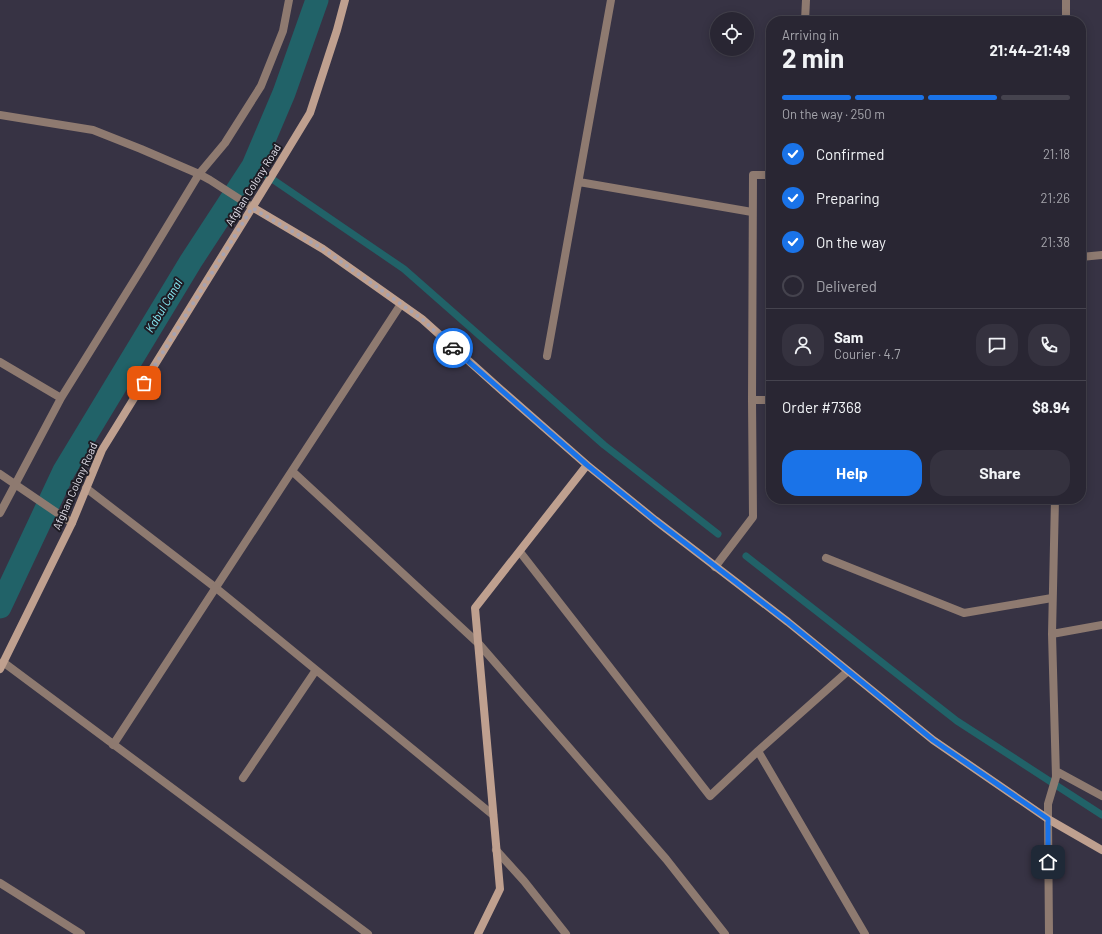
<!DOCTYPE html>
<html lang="en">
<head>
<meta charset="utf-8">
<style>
  :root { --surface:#292633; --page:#35323f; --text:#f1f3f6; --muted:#a5a5ac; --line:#45434e; --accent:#1a73e8 }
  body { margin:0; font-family:Barlow,sans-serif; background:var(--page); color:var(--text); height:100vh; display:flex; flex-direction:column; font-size:15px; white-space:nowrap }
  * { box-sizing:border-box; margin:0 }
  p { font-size:13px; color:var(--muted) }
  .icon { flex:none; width:22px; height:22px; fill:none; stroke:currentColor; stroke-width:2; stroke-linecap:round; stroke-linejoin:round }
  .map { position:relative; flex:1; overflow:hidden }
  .side { position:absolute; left:766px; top:16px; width:320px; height:488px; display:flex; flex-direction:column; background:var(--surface); border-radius:16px; box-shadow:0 2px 10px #0003,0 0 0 1px var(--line) }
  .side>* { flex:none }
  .fabs { position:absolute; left:710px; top:12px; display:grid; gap:8px }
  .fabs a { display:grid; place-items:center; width:44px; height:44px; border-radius:50%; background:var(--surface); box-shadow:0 2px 10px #0003,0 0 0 1px var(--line); font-size:20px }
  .pin { position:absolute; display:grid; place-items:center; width:34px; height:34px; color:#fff; margin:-17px; border-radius:8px; box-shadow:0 2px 6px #0006 }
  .courier { position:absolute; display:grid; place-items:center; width:40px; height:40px; margin:-20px; border:3px solid #1a73e8; border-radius:50%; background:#fff; color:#222; box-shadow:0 1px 5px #0007 }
  .headline em { font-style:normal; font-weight:700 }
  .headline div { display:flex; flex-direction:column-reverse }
  .headline { display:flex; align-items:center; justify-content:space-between; height:68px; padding:0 16px }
  h1 { font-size:26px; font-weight:700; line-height:30px }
  .bar { display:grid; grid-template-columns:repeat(4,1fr); gap:6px 4px; align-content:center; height:48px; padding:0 16px }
  .bar i { height:5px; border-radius:3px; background:var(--line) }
  .bar .selected { background:var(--accent) }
  .bar p { grid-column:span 4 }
  .line { display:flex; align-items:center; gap:10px; padding:0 16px; border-top:1px solid var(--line) }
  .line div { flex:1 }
  .round { display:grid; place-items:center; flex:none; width:42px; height:42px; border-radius:16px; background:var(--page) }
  ol { padding:0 16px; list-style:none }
  li { display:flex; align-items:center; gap:12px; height:44px }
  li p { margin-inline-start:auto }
  li .icon { padding:4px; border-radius:50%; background:var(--accent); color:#fff; stroke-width:4 }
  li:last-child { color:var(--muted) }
  li i { width:22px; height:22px; border:2px solid var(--line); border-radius:50% }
  .primary-button { display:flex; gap:8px; margin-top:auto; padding:8px 16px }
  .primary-button a { flex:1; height:46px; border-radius:16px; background:var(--accent); color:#fff; font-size:16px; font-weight:700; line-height:46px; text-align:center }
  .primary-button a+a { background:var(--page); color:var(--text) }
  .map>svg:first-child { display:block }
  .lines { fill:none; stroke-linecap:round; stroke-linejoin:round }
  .stream { stroke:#216268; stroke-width:7 }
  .canal { stroke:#216268; stroke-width:23 }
  .lane { stroke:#8e7a70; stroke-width:8 }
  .street { stroke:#8e7a70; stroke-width:8 }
  .secondary { stroke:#bfa08f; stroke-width:8 }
  .done { stroke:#a7a3b1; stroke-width:4; stroke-dasharray:0 7.2 }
  .route { stroke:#1a73e8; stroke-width:5 }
  .labels { text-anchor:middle; stroke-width:4; stroke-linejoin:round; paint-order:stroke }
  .street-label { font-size:11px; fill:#e3e0eb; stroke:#1e1c24 }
  .water-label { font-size:12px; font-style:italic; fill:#88ecf7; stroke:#1e1c24 }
</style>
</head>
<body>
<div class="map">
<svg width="1102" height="934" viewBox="0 0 1102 934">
  <rect width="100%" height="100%" fill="#373344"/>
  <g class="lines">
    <!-- stream -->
    <path class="stream" d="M253,166L404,269L604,445L718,534
      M746,556L957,721L1102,815"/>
    <!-- canal -->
    <path class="canal" d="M0,607L64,471L191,261L253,166L284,93L317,0"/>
    <!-- lane -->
    <path class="lane" d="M579,182L752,212
      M547,356L611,0
      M86,488L216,588L493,815
      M520,552L710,796L758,751L848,671
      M826,558L964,613L1052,598
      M758,751L865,934
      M243,778L316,670
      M496,850L524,881L566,934"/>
    <!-- street -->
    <path class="street" d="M805,21L806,0
      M1066,21V0
      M0,115L93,130L141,149L199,174L210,180L252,207
      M1081,257L1102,255
      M0,362L61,398
      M752,400H771
      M292,471L479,644L666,859L725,934
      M0,474L72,523
      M0,513L61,398L145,263L199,174L225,143L261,86L283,31L289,0
      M715,567L753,517L752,400L753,175H771
      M1052,634L1102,625
      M3,662L368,934
      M113,745L401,304
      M1056,771L1102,796
      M0,883L81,934
      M1049,934L1048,819V804L1056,777L1052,634L1055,499"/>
    <!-- secondary -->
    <path class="secondary" d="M252,207L323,249L422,319L499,388L587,465L655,520L788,622L933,740L1048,819L1102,850
      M0,669L72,523L102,450L276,169L310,113L337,30L345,0
      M478,934L500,889L475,608L587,465"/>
  </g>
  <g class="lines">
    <!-- done -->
    <path class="done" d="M144,383L252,208L323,249L422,319L453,348"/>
    <!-- route -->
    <path class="route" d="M453,348L587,465L655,520L788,622L933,740L1048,819V862"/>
  </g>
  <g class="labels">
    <!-- street labels -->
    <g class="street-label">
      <text transform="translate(253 185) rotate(-58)" y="4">Afghan Colony Road</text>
      <text transform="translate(75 486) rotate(-66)" y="4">Afghan Colony Road</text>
    </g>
    <!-- water labels -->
    <g class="water-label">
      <text transform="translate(164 306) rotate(-59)" y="4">Kabul Canal</text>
    </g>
  </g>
</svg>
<div class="fabs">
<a><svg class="icon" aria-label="locate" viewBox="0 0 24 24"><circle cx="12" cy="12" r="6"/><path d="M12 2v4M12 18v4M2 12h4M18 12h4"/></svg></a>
</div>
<div class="pin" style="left:144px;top:383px;background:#ea580c"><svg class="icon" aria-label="bag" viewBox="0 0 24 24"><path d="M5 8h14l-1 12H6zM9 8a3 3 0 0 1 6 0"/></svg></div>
<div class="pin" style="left:1048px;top:862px;background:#1f2937"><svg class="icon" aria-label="home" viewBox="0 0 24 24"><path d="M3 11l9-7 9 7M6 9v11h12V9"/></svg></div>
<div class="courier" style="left:453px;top:348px"><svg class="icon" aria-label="car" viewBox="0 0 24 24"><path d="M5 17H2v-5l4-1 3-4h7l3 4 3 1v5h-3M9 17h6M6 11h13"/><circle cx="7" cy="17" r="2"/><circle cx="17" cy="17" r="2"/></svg></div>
<section class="side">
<div class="headline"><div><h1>2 min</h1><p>Arriving in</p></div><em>21:44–21:49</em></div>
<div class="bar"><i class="selected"></i><i class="selected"></i><i class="selected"></i><i></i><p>On the way · 250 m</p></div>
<ol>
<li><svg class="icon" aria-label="check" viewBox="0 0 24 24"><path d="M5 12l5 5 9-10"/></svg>Confirmed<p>21:18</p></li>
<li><svg class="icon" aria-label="check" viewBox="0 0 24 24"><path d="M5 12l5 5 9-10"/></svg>Preparing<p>21:26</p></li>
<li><svg class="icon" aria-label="check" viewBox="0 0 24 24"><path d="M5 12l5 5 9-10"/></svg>On the way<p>21:38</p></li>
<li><i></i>Delivered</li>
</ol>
<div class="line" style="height:72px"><a class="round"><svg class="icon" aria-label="person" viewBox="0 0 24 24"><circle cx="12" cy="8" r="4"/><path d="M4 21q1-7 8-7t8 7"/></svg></a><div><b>Sam</b><p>Courier · 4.7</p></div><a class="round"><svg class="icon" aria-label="chat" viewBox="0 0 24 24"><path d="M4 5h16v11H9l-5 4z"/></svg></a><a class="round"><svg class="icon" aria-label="phone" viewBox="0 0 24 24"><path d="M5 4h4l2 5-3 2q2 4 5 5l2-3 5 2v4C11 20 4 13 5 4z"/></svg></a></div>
<div class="line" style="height:52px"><div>Order #7368</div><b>$8.94</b></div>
<div class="primary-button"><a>Help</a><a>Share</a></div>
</section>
</div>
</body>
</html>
